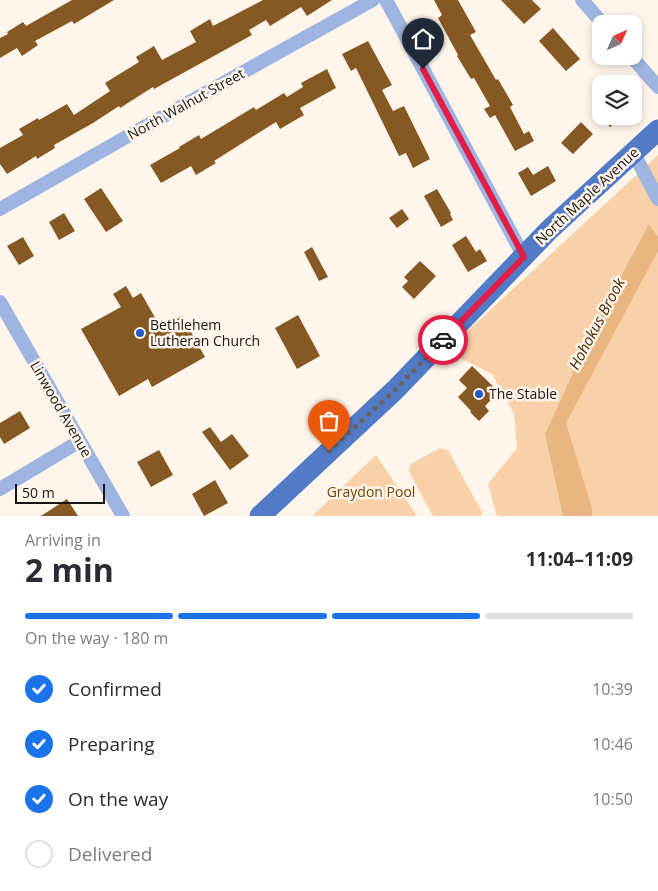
<!DOCTYPE html>
<html lang="en">
<head>
<meta charset="utf-8">
<style>
  :root { --surface:#fff; --page:#f2f2f3; --text:#2b2b33; --muted:#7c7c81; --line:#e1e1e2; --accent:#1a73e8 }
  body { margin:0; font-family:"Open Sans",sans-serif; background:var(--page); color:var(--text); height:100vh; display:flex; flex-direction:column; font-size:19px; white-space:nowrap }
  * { box-sizing:border-box; margin:0 }
  p { font-size:16px; color:var(--muted) }
  .icon { flex:none; width:28px; height:28px; fill:none; stroke:currentColor; stroke-width:2; stroke-linecap:round; stroke-linejoin:round }
  .map { position:relative; height:516px; overflow:hidden }
  .drawer { display:flex; flex-direction:column; background:var(--surface); flex:1 }
  .drawer>* { flex:none }
  .needle { width:32px; rotate:45deg }
  .controls { position:absolute; left:592px; top:15px; display:grid; gap:10px }
  .controls a { display:grid; place-items:center; width:50px; height:50px; border-radius:10px; background:var(--surface); box-shadow:0 2px 8px #0003; font-size:25px }
  .scale { position:absolute; left:15px; bottom:12px; width:90px; box-sizing:border-box; padding-left:5px; border:2px solid #181512; border-top:0; font-size:14px; line-height:18px; white-space:nowrap; color:#181512; -webkit-text-stroke:4px #fff5eb; paint-order:stroke }
  .pin { position:absolute; display:grid; place-items:center; width:42px; height:42px; color:#fff; margin:-51px -21px; border-radius:50% 50% 50% 0; rotate:-45deg; box-shadow:0 0 5px #0007 }
  .pin .icon { rotate:45deg }
  .courier { position:absolute; display:grid; place-items:center; width:50px; height:50px; margin:-25px; border:4px solid #e11d48; border-radius:50%; background:#fff; color:#222; box-shadow:0 1px 6px #0007 }
  .headline em { font-style:normal; font-weight:700 }
  .headline div { display:flex; flex-direction:column-reverse }
  .headline { display:flex; align-items:center; justify-content:space-between; height:85px; padding:0 25px }
  h1 { font-size:32px; font-weight:700; line-height:38px }
  .bar { display:grid; grid-template-columns:repeat(4,1fr); gap:8px 5px; align-content:center; height:60px; padding:0 25px }
  .bar i { height:6px; border-radius:4px; background:var(--line) }
  .bar .current { background:var(--accent) }
  .bar p { grid-column:span 4 }
  ol { padding:0 25px; list-style:none }
  li { display:flex; align-items:center; gap:15px; height:55px }
  li p { margin-inline-start:auto }
  li .icon { padding:5px; border-radius:50%; background:var(--accent); color:#fff; stroke-width:4 }
  li:last-child { color:var(--muted) }
  li i { width:28px; height:28px; border:2px solid var(--line); border-radius:50% }
  .map>svg:first-child { display:block }
  .green { fill:#f9d1a9 }
  .water { fill:#e9b682 }
  .building { fill:#855824 }
  .lines { fill:none; stroke-linecap:round; stroke-linejoin:round }
  .street { stroke:#9db5e0; stroke-width:14 }
  .primary { stroke:#517ac7; stroke-width:21 }
  .done { stroke:#69635e; stroke-width:5; stroke-dasharray:0 9 }
  .route { stroke:#e11d48; stroke-width:6 }
  .poi-dot { fill:#215ac7; stroke:#fff5eb; stroke-width:2 }
  .labels { text-anchor:middle; stroke-width:5; stroke-linejoin:round; paint-order:stroke }
  .street-label { font-size:14px; fill:#181512; stroke:#fff5eb }
  .poi-label { font-size:14px; fill:#181512; stroke:#fff5eb; text-anchor:start }
  .park-label { font-size:14px; fill:#734501; stroke:#fff5eb }
  .water-label { font-size:15px; font-style:italic; fill:#492900; stroke:#fff5eb }
</style>
</head>
<body>
<div class="map">
<svg width="658" height="516" viewBox="0 0 658 516">
  <rect width="100%" height="100%" fill="#fff5eb"/>
  <!-- green -->
  <path class="green" d="M658,155V516H497L488,484L517,448L514,414L492,374L446,351Z
    M440,448L448,450L482,512L481,516H433L410,474L409,469L411,464Z
    M376,455L417,516H312Z"/>
  <!-- water -->
  <path class="water" d="M649,224L658,237V251L566,423L592,508V516H563L545,434L595,325Z"/>
  <!-- building -->
  <path class="building" d="M72,0H114L74,24L72,21L35,41L38,45L22,56L17,48L0,58V38L8,34L7,32L23,22L26,26Z
    M263,0H332L307,16L301,7L270,26L266,20L249,30L252,35L154,89L153,87L120,108L119,106L93,123L54,145L55,148L37,159L36,156L7,174L0,164V148L23,135L19,129L38,118L39,120L67,104L74,115L110,91L105,83L139,62L136,57L154,46L162,60L196,42L190,31L210,19L213,26Z
    M434,0H458L476,32L470,35L496,80L498,79L513,105L510,107L524,134L529,131L534,141L515,151L495,115L490,118L484,109L490,106L474,78L471,79L457,56L458,55L438,18L442,15Z
    M501,0H532L541,9L524,24Z
    M553,28L580,59L566,71L539,41Z
    M368,41L392,85L382,90L393,111L404,106L430,159L413,168L406,153L399,156L356,68L351,71L342,54Z
    M327,69L336,88L300,108L304,115L280,129L276,122L214,161L216,163L196,175L191,166L161,183L150,165L180,148L179,147L199,135L201,139L254,107L256,110L284,93L287,97L303,87L301,83Z
    M601,116H623L610,127Z
    M581,122L593,134L573,154L561,143Z
    M548,166L556,181L531,196L518,173L528,167L533,175Z
    M101,188L123,221L106,232L84,199Z
    M437,189L451,213L450,214L453,220L441,227L424,196Z
    M402,209L409,219L397,228L389,218Z
    M64,213L75,231L59,240L49,222Z
    M466,236L476,252L480,249L487,261L468,272L452,245Z
    M23,237L34,256L19,265L7,246Z
    M312,247L328,277L319,281L304,252Z
    M420,261L436,276L414,299L402,287L408,281L404,277Z
    M126,286L133,298L141,293L161,328L182,316L205,357L152,387L148,379L119,396L81,329L121,307L113,294Z
    M298,315L320,356L297,369L275,328Z
    M472,366L499,392L485,406L489,411L479,421L470,412L471,411L458,397L467,388L459,380Z
    M20,411L30,428L4,444L0,437V423Z
    M210,427L221,442L232,434L249,456L230,470L202,432Z
    M159,450L173,475L151,487L137,462Z
    M215,480L228,503L204,516L192,494Z
    M67,499L78,516H41Z"/>
  <g class="lines">
    <!-- street -->
    <path class="street" d="M386,0L524,257
      M582,0L603,24
      M631,56L658,87
      M633,152L658,199
      M0,209L128,136L373,0
      M0,302L123,516
      M0,489L80,441"/>
    <!-- primary -->
    <path class="primary" d="M260,516L395,390L549,230L658,130"/>
  </g>
  <g class="lines">
    <!-- done -->
    <path class="done" d="M329,451L395,390L443,340"/>
    <!-- route -->
    <path class="route" d="M423,69L524,257L443,340"/>
  </g>
  <!-- markers -->
  <g class="poi-dot">
    <circle cx="140" cy="333" r="5"/>
    <circle cx="479" cy="394" r="5"/>
  </g>
  <g class="labels">
    <!-- street labels -->
    <g class="street-label">
      <text transform="translate(186 104) rotate(-29)" y="5">North Walnut Street</text>
      <text transform="translate(587 196) rotate(-43)" y="5">North Maple Avenue</text>
      <text transform="translate(61 409) rotate(60)" y="5">Linwood Avenue</text>
    </g>
    <!-- poi labels -->
    <g class="poi-label">
      <text x="150" y="330">Bethlehem<tspan x="150" dy="16">Lutheran Church</tspan></text>
      <text x="489" y="399">The Stable</text>
    </g>
    <!-- park labels -->
    <g class="park-label">
      <text x="371" y="497">Graydon Pool</text>
    </g>
    <!-- water labels -->
    <g class="water-label">
      <text transform="translate(597 324) rotate(-62)" y="5">Hohokus Brook</text>
    </g>
  </g>
</svg>
<div class="controls">
<a><svg class="needle" viewBox="-14 -14 28 28"><path d="M0-13l5 13h-10z" fill="#e53935"/><path d="M0 13l5-13h-10z" fill="#7c7c81"/></svg></a>
<a><svg class="icon" aria-label="layers" viewBox="0 0 24 24"><path d="M12 4l9 5-9 5-9-5zM3 14l9 5 9-5"/></svg></a>
</div>
<div class="scale">50 m</div>
<div class="pin" style="left:329px;top:451px;background:#ea580c"><svg class="icon" aria-label="bag" viewBox="0 0 24 24"><path d="M5 8h14l-1 12H6zM9 8a3 3 0 0 1 6 0"/></svg></div>
<div class="pin" style="left:423px;top:69px;background:#1f2937"><svg class="icon" aria-label="home" viewBox="0 0 24 24"><path d="M3 11l9-7 9 7M6 9v11h12V9"/></svg></div>
<div class="courier" style="left:443px;top:340px"><svg class="icon" aria-label="car" viewBox="0 0 24 24"><path d="M5 17H2v-5l4-1 3-4h7l3 4 3 1v5h-3M9 17h6M6 11h13"/><circle cx="7" cy="17" r="2"/><circle cx="17" cy="17" r="2"/></svg></div>
</div>
<section class="drawer">
<div class="headline"><div><h1>2 min</h1><p>Arriving in</p></div><em>11:04–11:09</em></div>
<div class="bar"><i class="current"></i><i class="current"></i><i class="current"></i><i></i><p>On the way · 180 m</p></div>
<ol>
<li><svg class="icon" aria-label="check" viewBox="0 0 24 24"><path d="M5 12l5 5 9-10"/></svg>Confirmed<p>10:39</p></li>
<li><svg class="icon" aria-label="check" viewBox="0 0 24 24"><path d="M5 12l5 5 9-10"/></svg>Preparing<p>10:46</p></li>
<li><svg class="icon" aria-label="check" viewBox="0 0 24 24"><path d="M5 12l5 5 9-10"/></svg>On the way<p>10:50</p></li>
<li><i></i>Delivered</li>
</ol>
</section>
</body>
</html>
